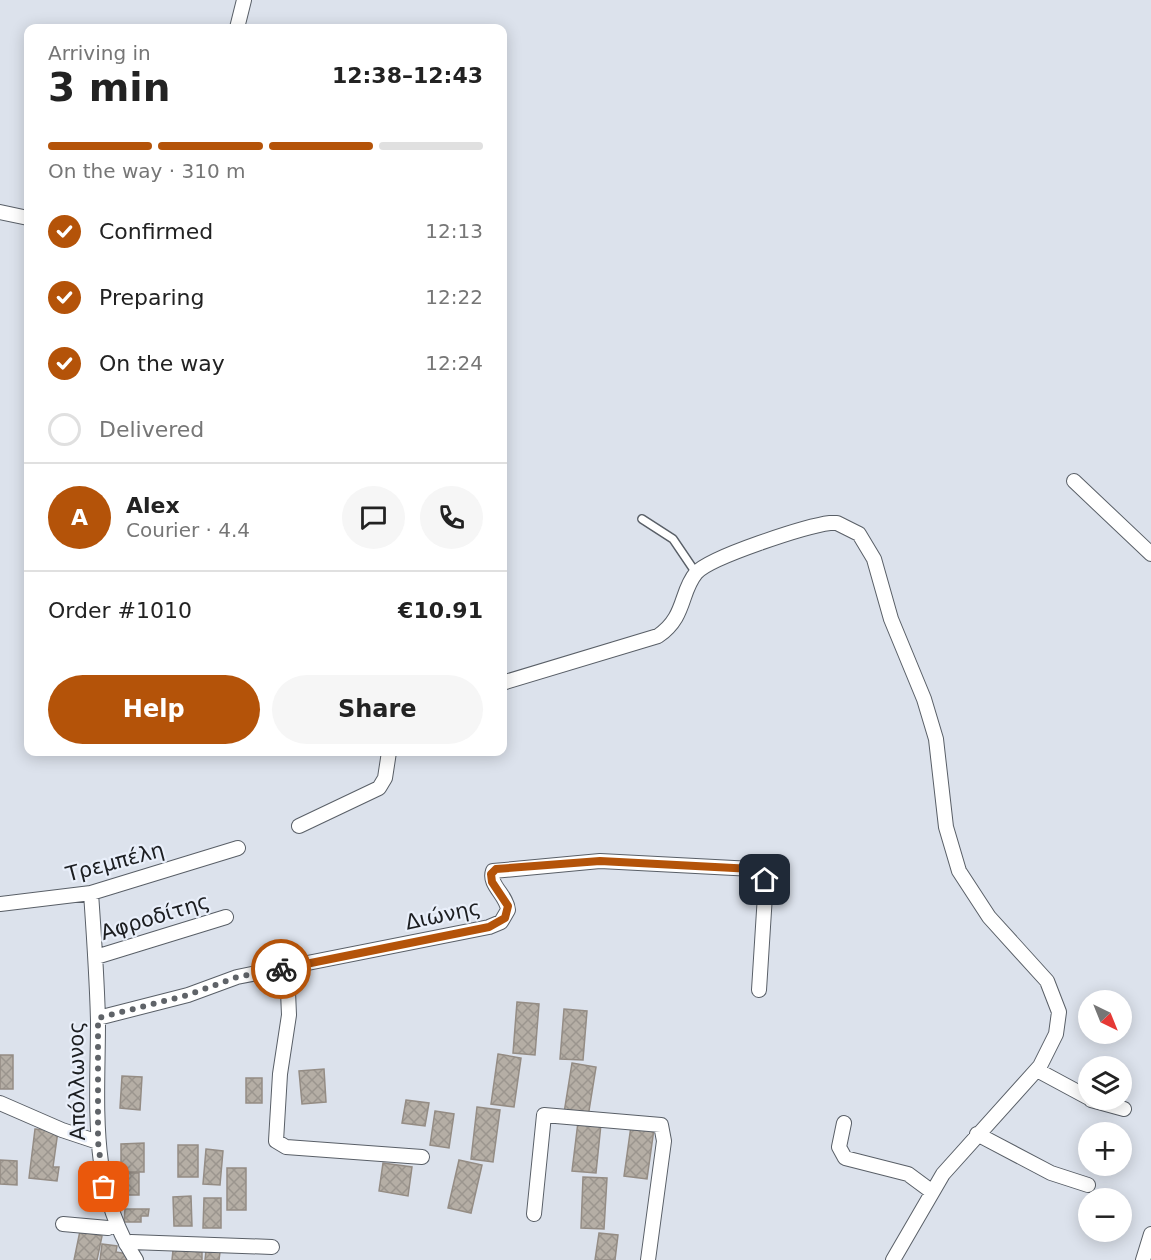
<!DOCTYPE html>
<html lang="en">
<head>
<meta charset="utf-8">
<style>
  :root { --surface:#fff; --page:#f6f6f6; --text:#222; --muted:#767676; --line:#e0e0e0; --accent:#b45309 }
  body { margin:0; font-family:"DejaVu Sans",sans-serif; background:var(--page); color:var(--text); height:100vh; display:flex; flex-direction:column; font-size:22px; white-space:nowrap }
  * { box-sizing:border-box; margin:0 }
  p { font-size:20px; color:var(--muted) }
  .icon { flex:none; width:33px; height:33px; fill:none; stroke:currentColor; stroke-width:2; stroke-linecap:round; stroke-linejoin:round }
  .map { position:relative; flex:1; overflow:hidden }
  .drawer { position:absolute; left:24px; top:24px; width:483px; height:732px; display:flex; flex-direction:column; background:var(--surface); border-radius:12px; box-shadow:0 3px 15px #0003 }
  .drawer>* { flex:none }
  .needle { width:39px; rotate:137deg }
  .buttons { position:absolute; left:1078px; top:990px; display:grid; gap:12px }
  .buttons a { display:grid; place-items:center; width:54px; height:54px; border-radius:50%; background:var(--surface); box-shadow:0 3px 15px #0003; font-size:30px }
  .pin { position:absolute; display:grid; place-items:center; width:51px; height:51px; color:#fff; margin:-26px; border-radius:12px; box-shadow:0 3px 9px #0006 }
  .courier { position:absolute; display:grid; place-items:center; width:60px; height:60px; margin:-30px; border:4px solid #b45309; border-radius:50%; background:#fff; color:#222; box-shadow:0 2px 8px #0007 }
  .head em { font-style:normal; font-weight:700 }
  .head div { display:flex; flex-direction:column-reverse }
  .head { display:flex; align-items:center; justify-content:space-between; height:102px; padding:0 24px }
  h1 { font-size:39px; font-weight:700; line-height:45px }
  .bar { display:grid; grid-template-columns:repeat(4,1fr); gap:9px 6px; align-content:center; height:72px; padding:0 24px }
  .bar i { height:8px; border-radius:4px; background:var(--line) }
  .bar .active { background:var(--accent) }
  .bar p { grid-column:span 4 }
  .line { display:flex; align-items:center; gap:15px; padding:0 24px; border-top:2px solid var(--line) }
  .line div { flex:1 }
  .round { display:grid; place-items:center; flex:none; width:63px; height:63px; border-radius:32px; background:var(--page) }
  ol { padding:0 24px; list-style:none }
  li { display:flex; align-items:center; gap:18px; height:66px }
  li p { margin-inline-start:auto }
  li .icon { padding:6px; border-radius:50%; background:var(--accent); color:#fff; stroke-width:4 }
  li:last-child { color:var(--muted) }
  li i { width:33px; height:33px; border:3px solid var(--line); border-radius:50% }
  .cta { display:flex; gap:12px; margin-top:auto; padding:12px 24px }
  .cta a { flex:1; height:69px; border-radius:36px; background:var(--accent); color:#fff; font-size:24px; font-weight:700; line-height:69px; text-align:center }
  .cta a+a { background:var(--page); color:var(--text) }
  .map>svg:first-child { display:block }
  .building { fill:url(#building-cross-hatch); stroke:#948c84; stroke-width:1.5 }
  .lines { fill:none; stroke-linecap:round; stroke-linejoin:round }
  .lane-casing { stroke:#595f67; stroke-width:10 }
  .street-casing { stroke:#595f67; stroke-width:16 }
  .lane { stroke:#fff; stroke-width:7 }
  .street { stroke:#fff; stroke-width:14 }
  .done { stroke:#5f6368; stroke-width:6; stroke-dasharray:0 10.8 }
  .route { stroke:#b45309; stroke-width:8 }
  .labels { text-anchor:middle; stroke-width:4.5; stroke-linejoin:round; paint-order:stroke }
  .street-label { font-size:21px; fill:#1c1e21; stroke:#e9effa }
</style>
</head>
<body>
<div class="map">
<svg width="1151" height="1260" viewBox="0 0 1151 1260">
  <defs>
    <pattern id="building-cross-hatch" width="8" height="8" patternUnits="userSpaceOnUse" patternTransform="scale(1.5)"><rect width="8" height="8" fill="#b5aea5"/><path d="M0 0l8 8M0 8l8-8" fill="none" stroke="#9b958e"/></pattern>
  </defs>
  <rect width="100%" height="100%" fill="#dce2ec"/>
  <!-- building -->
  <path class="building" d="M517,1002L539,1004L535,1055L513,1053Z
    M564,1009L587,1011L583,1060L560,1059Z
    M498,1054L521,1058L514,1107L491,1104Z
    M0,1055H13V1089H0Z
    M572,1063L596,1067L588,1117L564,1113Z
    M324,1069L326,1102L302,1104L299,1071Z
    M122,1076L142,1077L140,1110L120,1108Z
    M246,1078H262V1103H246Z
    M406,1100L429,1103L425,1126L402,1123Z
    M477,1107L500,1110L493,1162L471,1159Z
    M435,1111L454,1114L449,1148L430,1145Z
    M578,1122L601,1124L596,1173L572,1171Z
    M631,1126L654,1129L647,1179L624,1176Z
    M35,1129L58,1131L53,1167H59L57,1181L29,1178Z
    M144,1143V1172H121V1144Z
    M178,1145H198V1177H178Z
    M206,1149L223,1151L220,1185L203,1184Z
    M0,1160L17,1161V1185L0,1184Z
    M459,1160L482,1165L471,1213L448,1208Z
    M383,1163L412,1167L408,1196L379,1191Z
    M227,1168H246V1210H227Z
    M114,1173H139V1195H114Z
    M583,1177L607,1178L604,1229L581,1228Z
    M191,1196L192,1226H174L173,1197Z
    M204,1198H221V1228H203Z
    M125,1209H149L148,1216H141V1222H124Z
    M80,1231L102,1236L97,1260H74Z
    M599,1233L618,1235L615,1260H595Z
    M102,1244L117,1246L116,1252L127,1254V1260H100Z
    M173,1250L202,1252V1260H172Z
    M206,1251L220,1252L219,1260H205Z"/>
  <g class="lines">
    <!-- lane casing -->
    <g class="lane-casing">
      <path id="lane" d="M642,519L673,539L696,573"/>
    </g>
    <!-- street casing -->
    <g class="street-casing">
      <path id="street" d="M237,28L244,0
        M0,212L28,218
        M1074,481L1151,554
        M502,683L658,636C686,617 680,592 696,573C710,557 806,526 830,523H837L859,534L874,559L891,619L924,699L936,739L946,827L959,871L989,917L1047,981L1059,1012L1056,1034L1040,1066L943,1174L893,1260
        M299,826L379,788L385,778L389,752
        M91,893C94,936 97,978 98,1021C98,1105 88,1187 136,1260
        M0,904L91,893L238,848
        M96,957L226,917
        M287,968L289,1015L280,1074L276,1141L286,1147L422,1157
        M98,1018L188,995L237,977L489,927L501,922L508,910C507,895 488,885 493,871L600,861L753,869L761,874L765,895L759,990
        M1037,1070L1089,1098
        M1091,1100L1124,1109
        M0,1103L62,1130L98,1142
        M844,1123L839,1147L845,1158L908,1174L931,1191
        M977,1134L1051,1173L1088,1185
        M534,1214L544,1115L661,1125L664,1141L648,1260
        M63,1224L108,1228L115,1225
        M126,1244L131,1242L272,1247
        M1143,1260L1151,1234"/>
    </g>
    <!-- lane -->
    <use href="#lane" class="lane"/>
    <!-- street -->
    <use href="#street" class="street"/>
  </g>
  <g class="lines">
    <!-- done -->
    <path class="done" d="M104,1187L98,1142V1018L188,995L237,977L281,969"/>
    <!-- route -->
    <path class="route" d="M281,969L489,927L505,918L508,906L492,882L491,874L496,869L600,861L753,869L761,874L765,880"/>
  </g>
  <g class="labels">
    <!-- street labels -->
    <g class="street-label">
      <text transform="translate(115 862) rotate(-15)" y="7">Τρεμπέλη</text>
      <text transform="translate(443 915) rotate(-12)" y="7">Διώνης</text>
      <text transform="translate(155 917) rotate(-17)" y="7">Αφροδίτης</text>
      <text transform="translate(77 1081) rotate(-91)" y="7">Απόλλωνος</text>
    </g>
  </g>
</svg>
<div class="buttons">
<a><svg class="needle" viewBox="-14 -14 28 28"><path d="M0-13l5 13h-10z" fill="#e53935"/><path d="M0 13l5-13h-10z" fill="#767676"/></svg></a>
<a><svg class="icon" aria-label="layers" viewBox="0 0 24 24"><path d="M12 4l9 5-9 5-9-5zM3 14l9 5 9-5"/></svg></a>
<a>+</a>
<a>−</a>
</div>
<div class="pin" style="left:104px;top:1187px;background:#ea580c"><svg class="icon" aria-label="bag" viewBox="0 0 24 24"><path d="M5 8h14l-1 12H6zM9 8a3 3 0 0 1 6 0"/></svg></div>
<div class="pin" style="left:765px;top:880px;background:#1f2937"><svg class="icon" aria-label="home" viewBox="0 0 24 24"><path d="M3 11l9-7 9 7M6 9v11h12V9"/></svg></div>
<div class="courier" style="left:281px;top:969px"><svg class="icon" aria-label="bike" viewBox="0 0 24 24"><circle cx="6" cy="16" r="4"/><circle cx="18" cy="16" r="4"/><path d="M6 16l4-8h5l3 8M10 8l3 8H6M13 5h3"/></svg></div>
<section class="drawer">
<div class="head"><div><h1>3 min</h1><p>Arriving in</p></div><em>12:38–12:43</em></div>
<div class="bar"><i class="active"></i><i class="active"></i><i class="active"></i><i></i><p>On the way · 310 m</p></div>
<ol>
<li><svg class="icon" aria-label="check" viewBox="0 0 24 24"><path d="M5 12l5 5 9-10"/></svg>Confirmed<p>12:13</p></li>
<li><svg class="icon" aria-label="check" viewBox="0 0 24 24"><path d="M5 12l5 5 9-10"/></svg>Preparing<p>12:22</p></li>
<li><svg class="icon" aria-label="check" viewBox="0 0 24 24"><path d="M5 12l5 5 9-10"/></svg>On the way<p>12:24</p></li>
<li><i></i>Delivered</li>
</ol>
<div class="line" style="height:108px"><b class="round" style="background:var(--accent);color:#fff">A</b><div><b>Alex</b><p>Courier · 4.4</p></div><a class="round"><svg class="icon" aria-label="chat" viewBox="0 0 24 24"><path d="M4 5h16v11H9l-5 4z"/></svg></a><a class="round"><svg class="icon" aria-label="phone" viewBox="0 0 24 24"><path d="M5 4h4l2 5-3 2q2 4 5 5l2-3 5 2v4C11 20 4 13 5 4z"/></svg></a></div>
<div class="line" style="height:78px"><div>Order #1010</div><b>€10.91</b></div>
<div class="cta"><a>Help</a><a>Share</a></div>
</section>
</div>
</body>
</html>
